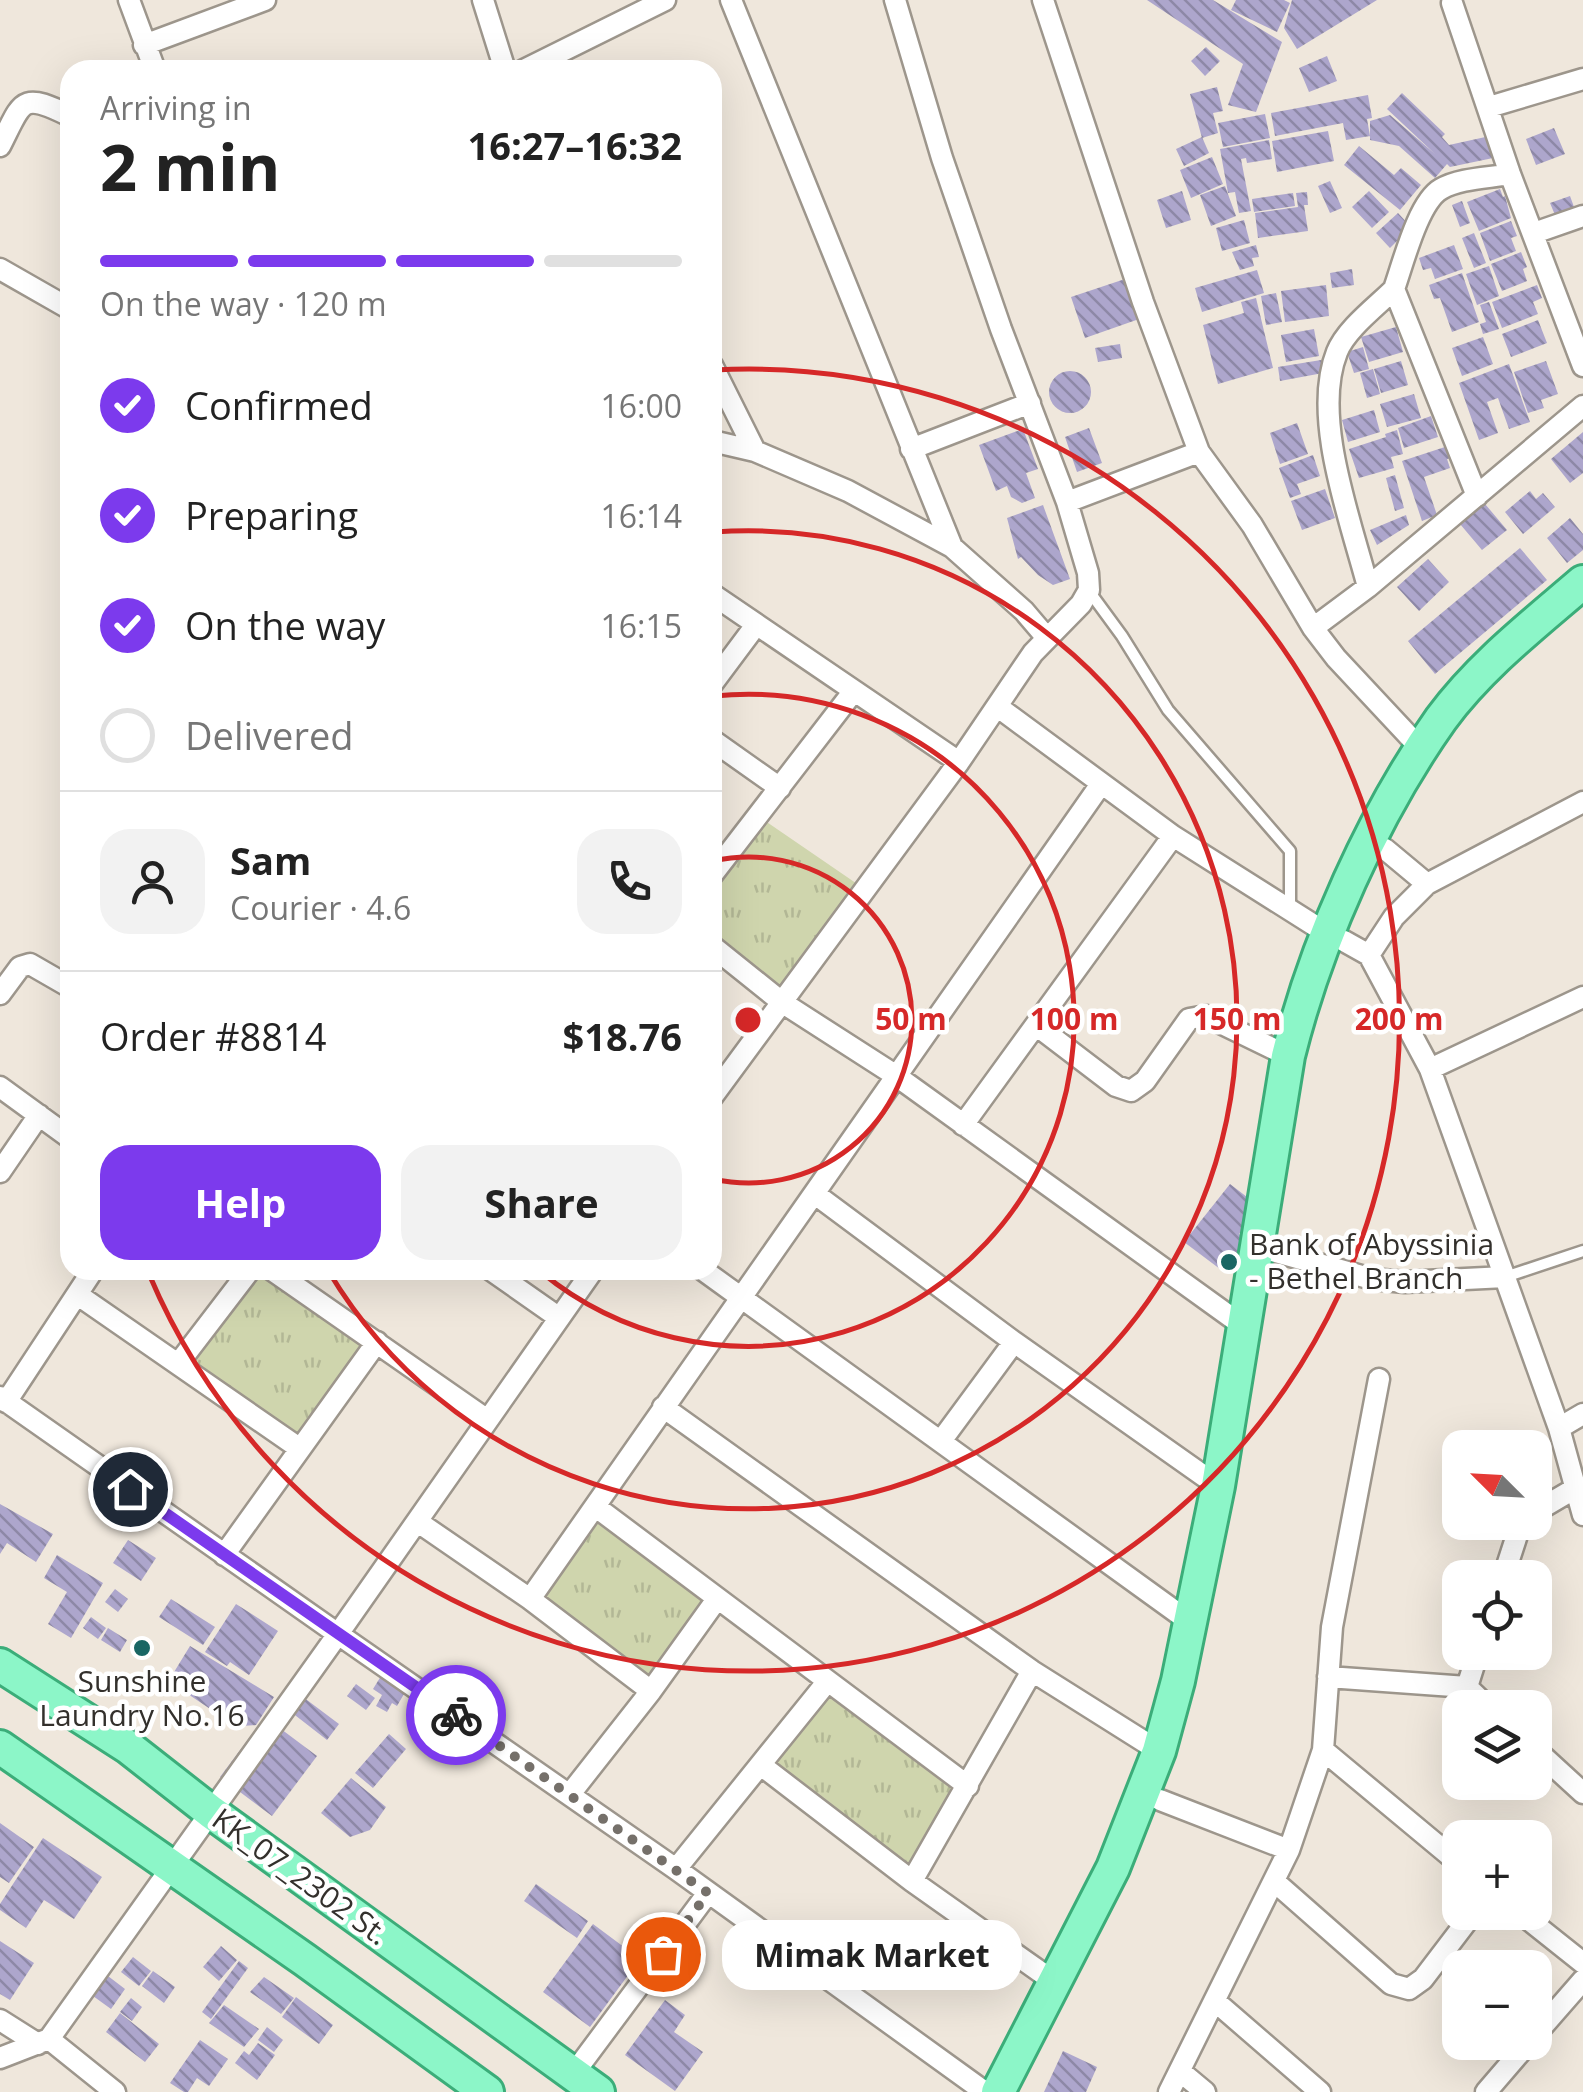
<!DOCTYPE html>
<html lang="en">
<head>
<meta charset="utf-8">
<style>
  :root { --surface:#fff; --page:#f2f2f2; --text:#222; --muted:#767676; --line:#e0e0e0; --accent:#7c3aed }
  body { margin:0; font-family:"Open Sans",sans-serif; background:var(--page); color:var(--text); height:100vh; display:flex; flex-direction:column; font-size:38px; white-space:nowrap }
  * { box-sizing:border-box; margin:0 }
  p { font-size:32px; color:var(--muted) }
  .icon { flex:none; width:55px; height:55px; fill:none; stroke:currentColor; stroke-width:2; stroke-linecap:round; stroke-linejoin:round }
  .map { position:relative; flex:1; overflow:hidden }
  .panel { position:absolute; left:60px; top:60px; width:662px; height:1220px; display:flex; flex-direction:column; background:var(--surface); border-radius:30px; box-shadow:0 10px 40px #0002 }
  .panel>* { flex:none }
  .needle { width:65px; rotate:294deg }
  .fabs { position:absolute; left:1442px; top:1430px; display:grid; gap:20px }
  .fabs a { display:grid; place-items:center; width:110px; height:110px; border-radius:20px; background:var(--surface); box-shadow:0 10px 40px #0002; font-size:50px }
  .pin { position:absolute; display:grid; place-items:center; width:85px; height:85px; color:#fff; margin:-42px; border:5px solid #fff; border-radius:50%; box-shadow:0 2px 10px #0007 }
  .courier { position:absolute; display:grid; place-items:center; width:100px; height:100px; margin:-50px; border:8px solid #7c3aed; border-radius:50%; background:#fff; color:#222; box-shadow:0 2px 12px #0007 }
  .bubble { position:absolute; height:70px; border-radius:30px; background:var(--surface); box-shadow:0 10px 40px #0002; font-size:32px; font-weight:700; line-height:70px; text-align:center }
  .headline em { font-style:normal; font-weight:700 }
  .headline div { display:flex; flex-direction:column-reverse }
  .headline { display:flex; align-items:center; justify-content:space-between; height:170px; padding:0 40px }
  h1 { font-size:65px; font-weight:700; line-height:75px }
  .bar { display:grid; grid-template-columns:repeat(4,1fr); gap:15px 10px; align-content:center; height:120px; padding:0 40px }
  .bar i { height:12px; border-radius:8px; background:var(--line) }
  .bar .on { background:var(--accent) }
  .bar p { grid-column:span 4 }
  .line { display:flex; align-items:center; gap:25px; padding:0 40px; border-top:2px solid var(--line) }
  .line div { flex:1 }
  .round { display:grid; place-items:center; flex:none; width:105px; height:105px; border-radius:30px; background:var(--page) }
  ol { padding:0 40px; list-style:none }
  li { display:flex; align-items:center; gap:30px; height:110px }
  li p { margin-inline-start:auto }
  li .icon { padding:10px; border-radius:50%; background:var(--accent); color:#fff; stroke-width:4 }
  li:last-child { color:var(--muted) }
  li i { width:55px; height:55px; border:5px solid var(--line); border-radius:50% }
  .primary-button { display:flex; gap:20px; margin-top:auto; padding:20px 40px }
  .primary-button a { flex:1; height:115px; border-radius:30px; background:var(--accent); color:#fff; font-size:40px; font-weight:700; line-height:115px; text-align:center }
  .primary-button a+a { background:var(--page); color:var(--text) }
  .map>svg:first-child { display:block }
  .park { fill:url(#park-tufts) }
  .building { fill:url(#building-back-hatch) }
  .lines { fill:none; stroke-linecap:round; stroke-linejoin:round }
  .service-casing { stroke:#9d968c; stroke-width:15 }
  .minor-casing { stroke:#9d968c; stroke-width:25 }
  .primary-casing { stroke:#3bad79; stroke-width:38 }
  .service { stroke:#fff; stroke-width:10 }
  .minor { stroke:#fff; stroke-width:20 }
  .primary { stroke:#8cf6c8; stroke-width:32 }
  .done { stroke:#75706a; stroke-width:10; stroke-dasharray:0 18 }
  .route { stroke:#7c3aed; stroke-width:12 }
  .ring { fill:none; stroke:#d62828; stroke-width:5 }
  .poi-dot { fill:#196663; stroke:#fff; stroke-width:4 }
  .labels { text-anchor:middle; stroke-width:9; stroke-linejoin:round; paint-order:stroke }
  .poi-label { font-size:30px; fill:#33302c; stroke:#fff; text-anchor:start }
  .street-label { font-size:30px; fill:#33302c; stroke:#fff }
  .centre { fill:#d62828; stroke:#fff; stroke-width:5 }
  .ring-label { font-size:30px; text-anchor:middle; font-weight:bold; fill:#d62828; stroke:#fff; stroke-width:9; stroke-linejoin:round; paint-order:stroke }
</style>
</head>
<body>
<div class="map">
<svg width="1583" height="2092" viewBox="0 0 1583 2092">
  <defs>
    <pattern id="park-tufts" width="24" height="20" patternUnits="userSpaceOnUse" patternTransform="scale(2.5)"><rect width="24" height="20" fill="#cfd5ad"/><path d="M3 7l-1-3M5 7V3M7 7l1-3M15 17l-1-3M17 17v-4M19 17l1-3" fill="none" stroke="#b2b795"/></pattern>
    <pattern id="building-back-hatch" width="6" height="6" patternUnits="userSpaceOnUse" patternTransform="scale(2.5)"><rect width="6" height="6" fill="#ada6cc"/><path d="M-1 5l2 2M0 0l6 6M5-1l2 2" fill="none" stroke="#8d88a6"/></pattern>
  </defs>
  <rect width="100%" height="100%" fill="#efe7dc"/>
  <!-- park -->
  <path class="park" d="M758,816L866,890L783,1003L713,946L712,875Z
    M250,1270H272L377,1342L299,1448L178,1364Z
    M596,1507L717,1599L651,1691L530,1599Z
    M827,1682L968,1786L912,1881L762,1766Z"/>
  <!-- building -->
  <path class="building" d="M1147,0H1213L1282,42L1256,112L1228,105L1243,64Z
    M1236,0H1284L1290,3L1277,32L1231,10Z
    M1292,0H1377L1297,49L1284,28Z
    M1206,47L1220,61L1205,76L1191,61Z
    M1327,56L1337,81L1309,92L1299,68Z
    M1217,87L1223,111L1213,113L1218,133L1202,138L1190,94Z
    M1402,93L1445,134L1442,137L1449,145L1490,136L1493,158L1450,167L1447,164L1435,178L1399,146L1370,140V121L1390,115L1435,154L1387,109Z
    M1368,95L1372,118L1367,119L1370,136L1346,140L1343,123L1275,136L1271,113Z
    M1265,114L1270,138L1223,147L1218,123Z
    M1554,128L1565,154L1536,165L1526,139Z
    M1328,131L1334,161L1277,172L1272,141Z
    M1202,137L1209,153L1184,166L1176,149Z
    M1269,140L1272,159L1247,163L1246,158L1241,159L1251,211L1239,213L1235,192L1228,193L1220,149Z
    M1359,146L1394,175L1401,168L1421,185L1400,210L1344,165Z
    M1212,157L1223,184L1191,198L1180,170Z
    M1330,181L1342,208L1330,213L1318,186Z
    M1225,186L1236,216L1211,226L1200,195Z
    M1500,189L1503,197L1505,196L1511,218L1479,231L1467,202Z
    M1182,191L1191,220L1166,228L1157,200Z
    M1369,191L1389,212L1372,228L1352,207Z
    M1307,192L1308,205H1304L1308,231L1258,238L1255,213L1298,207L1296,193Z
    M1293,193L1295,206L1254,212L1252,199Z
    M1570,196L1574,207L1555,215L1550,203Z
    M1462,201L1470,223L1460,227L1452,205Z
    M1398,213L1411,227L1390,248L1376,233Z
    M1244,220L1250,243L1222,251L1216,228Z
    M1511,221L1517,236L1511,238L1516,251L1490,261L1480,233Z
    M1474,233L1486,263L1474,268L1462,238Z
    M1256,245L1259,257L1252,258L1254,266L1240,270L1232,252Z
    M1454,245L1463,269L1435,279L1431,268L1423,270L1419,258Z
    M1521,252L1527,267L1523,269L1527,281L1502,291L1491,264Z
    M1489,266L1499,296L1477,305L1466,274Z
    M1352,269L1354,285L1332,288L1330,273Z
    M1257,270L1264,293L1202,312L1195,288Z
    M1462,273L1479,322L1452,332L1440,298L1434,299L1429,285Z
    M1128,278L1142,318L1085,338L1071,297Z
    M1326,285L1329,316L1285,322L1281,291Z
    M1537,285L1542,298L1533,302L1538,314L1502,328L1492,302Z
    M1276,293L1282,322L1266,325L1261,296Z
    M1256,298L1273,368L1218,384L1203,325L1244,313L1241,302Z
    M1489,302L1499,329L1483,334L1480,324L1486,322L1480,305Z
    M1538,320L1547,343L1511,357L1502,334Z
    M1396,327L1403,352L1369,362L1361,337Z
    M1314,329L1319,356L1286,362L1281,335Z
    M1483,337L1493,364L1462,376L1452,348Z
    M1120,344L1122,358L1098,362L1095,348Z
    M1363,347L1369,369L1354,373L1347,352Z
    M1321,360L1323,373L1280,381L1278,367Z
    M1401,361L1408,385L1381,393L1374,369Z
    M1546,361L1558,394L1541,400L1544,408L1528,413L1514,372Z
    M1509,364L1530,422L1509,429L1498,398L1487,402L1498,433L1479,440L1459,383Z
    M1373,369L1380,394L1367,398L1360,373Z
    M1049 392a21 21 0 1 1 42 0a21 21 0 1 1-42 0Z
    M1414,394L1421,418L1387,427L1380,404Z
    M1374,410L1380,432L1348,442L1342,420Z
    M1431,416L1438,437L1404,448L1398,428Z
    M1297,423L1308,454L1280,464L1270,433Z
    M1089,428L1102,463L1077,472L1065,437Z
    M1023,429L1038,469L1026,473L1035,498L1022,503L1011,497L1007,486L996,491L979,445Z
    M1397,430L1403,454L1391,457L1394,468L1359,478L1349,449L1386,437L1385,434Z
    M1583,432V473L1570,483L1551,459Z
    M1448,446L1452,458L1447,459L1450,468L1424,477L1437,515L1422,521L1402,461Z
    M1313,455L1320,476L1297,484L1301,494L1290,498L1279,468Z
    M1395,475L1404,508L1395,511L1386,478Z
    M1325,489L1335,518L1302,530L1291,501Z
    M1530,491L1536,499L1543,493L1555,507L1523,534L1505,512Z
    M1480,498L1507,530L1482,550L1460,524L1465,520L1461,515Z
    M1043,505L1070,579L1053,585L1038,575L1021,557L1018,559L1007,518Z
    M1406,515L1409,525L1377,545L1370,530Z
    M1570,518L1583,534V550L1567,563L1547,538Z
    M1520,548L1547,580L1435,674L1408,641Z
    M1428,559L1449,582L1419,611L1397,587Z
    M1230,1184L1260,1207L1239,1234L1248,1241L1224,1272L1184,1242Z
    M0,1504L53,1534L36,1562L7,1543L0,1554Z
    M128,1540L156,1558L141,1581L113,1563Z
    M57,1555L103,1583L71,1638L48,1624L67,1592L44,1578Z
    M115,1589L128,1599L118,1612L105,1602Z
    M171,1599L215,1627L203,1645L159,1617Z
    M236,1604L278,1631L249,1675L230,1662L227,1666L205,1652Z
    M91,1617L106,1628L98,1639L83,1628Z
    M108,1628L127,1640L120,1652L101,1640Z
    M190,1646L274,1697L256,1725L242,1726L228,1721L179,1688L171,1677Z
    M386,1668L411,1682L397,1706L392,1703L387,1712L376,1706L382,1695L373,1689Z
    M356,1684L375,1698L366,1710L347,1696Z
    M303,1697L339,1724L327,1740L291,1712Z
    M428,1704L438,1711L419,1736L410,1729Z
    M265,1717L317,1756L272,1816L220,1777Z
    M389,1734L406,1749L373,1788L355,1773Z
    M351,1778L386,1807L370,1830L350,1837L321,1813Z
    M0,1823L34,1847L9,1883L0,1877Z
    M43,1838L102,1877L74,1919L44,1900L26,1928L0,1910V1904Z
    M536,1884L588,1921L577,1938L524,1901Z
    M593,1924L640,1959L590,2027L543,1992Z
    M0,1941L34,1963L10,2000L0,1994Z
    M221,1946L237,1960L219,1981L203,1967Z
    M133,1957L151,1971L139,1986L121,1972Z
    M239,1961L248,1968L211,2019L202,2012Z
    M153,1971L175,1987L164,2003L142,1986Z
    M108,1976L125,1989L111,2009L93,1996Z
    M264,1977L294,1998L281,2014L250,1992Z
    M296,1997L333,2025L319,2044L282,2017Z
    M131,1998L142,2007L132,2021L120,2012Z
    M665,2000L685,2015L674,2032L703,2052L675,2091L625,2055Z
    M224,2005L259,2029L244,2047L209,2023Z
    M120,2013L159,2044L145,2062L106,2032Z
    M267,2027L283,2040L274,2052L258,2040Z
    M200,2040L228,2059L209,2086L197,2078L188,2092H184L170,2083Z
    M258,2043L275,2055L257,2080L235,2063L244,2051L249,2055Z
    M1063,2051L1097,2067L1086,2092H1044Z"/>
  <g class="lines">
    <!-- service casing -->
    <g class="service-casing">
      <path id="service" d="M1089,591L1122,636L1168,710L1290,851V909
        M1505,1277L1583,1251"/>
    </g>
    <!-- minor casing -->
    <g class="minor-casing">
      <path id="minor" d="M129,0L155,70
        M483,0L505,70
        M731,0L952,547
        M1043,0L1143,302L1199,452L1252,525L1313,628L1336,658L1422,750
        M1452,3L1510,174L1583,366
        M144,45L265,0
        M524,70L665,0
        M1489,107L1583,79
        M0,146C23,101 20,91 70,116
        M1534,233L1583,216
        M0,269L70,309
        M1394,289C1377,306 1346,329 1337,352C1311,417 1351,521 1368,587L1583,406
        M712,365L755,451
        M712,441L755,451L848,491L952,547L1024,611L1047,638
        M911,449L1030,403
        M1477,496L1394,289C1403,264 1418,202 1441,189C1460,178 1489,178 1510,174
        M1067,502L1199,452
        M712,594L959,762
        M1313,628L1368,587
        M712,684L756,625
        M998,707L1173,836L1328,934
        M712,740L780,788
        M1385,849L1427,884
        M712,875L853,692
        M1344,941L1369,955L1430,1069L1559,1428L1583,1515
        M712,946L783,1003L895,1075L1246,1328
        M1369,955L1394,917L1427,884L1583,802
        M0,994L20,967L30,964L70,987
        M1036,1025L1116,1086L1131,1091L1145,1081L1189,1019L1206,1016L1288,1056
        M1430,1069L1583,997
        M0,1087L70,1138
        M712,1097L959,762L1033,653L1081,604L1089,590L1088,573L1067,502L1001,329L942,158L895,0
        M963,1125L1173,836
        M0,1172L39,1115
        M815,1194L1014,1342L1218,1486
        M1269,1250L1372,1279L1405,1282L1505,1277
        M272,1270L486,1419
        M491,1270L558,1317
        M703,1270L1190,1622
        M78,1295L299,1448
        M178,1364L250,1270
        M0,1397L338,1634L593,1270
        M6,1402L93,1270
        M663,1407L1032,1671L1159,1751
        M1559,1428L1583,1414
        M941,1441L1014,1342
        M596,1507L968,1786
        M1535,1512L1574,1489
        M418,1522L530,1599L651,1691
        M224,1555L377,1342
        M1503,1578L1517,1535L1526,1522
        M530,1599L1101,784
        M1328,1677L1467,1687L1478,1652
        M1467,1687L1489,1708
        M1535,1749L1583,1793
        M1323,1750L1460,1864
        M762,1766L912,1881L1056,1983
        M570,1794L651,1691L717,1599
        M1160,1800L1289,1850L1169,2092
        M1289,1850L1323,1750L1332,1627L1379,1379
        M676,1869L827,1682
        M912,1881L1032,1671
        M1275,1882L1391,1984L1409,1989L1423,1979L1474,1912
        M1519,1912L1583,1963
        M1216,2002L1320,2092
        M0,2020L38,2044
        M1535,2035L1583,1980
        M49,2039L338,1634L676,1869L985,2092
        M49,2039L115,2092
        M0,2058L49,2039
        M1181,2072L1205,2092
        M574,2073L708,1893
        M1486,2092L1529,2042"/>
    </g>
    <!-- primary casing -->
    <g class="primary-casing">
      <path id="primary" d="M0,1665L128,1747L211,1812L598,2092
        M0,1747L305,1960L487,2092
        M998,2092L1113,1868L1159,1751L1178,1681L1218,1486L1288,1056C1316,943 1373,815 1441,719C1480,666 1533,625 1583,582"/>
    </g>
    <!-- service -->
    <use href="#service" class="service"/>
    <!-- minor -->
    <use href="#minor" class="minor"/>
    <!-- primary -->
    <use href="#primary" class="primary"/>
  </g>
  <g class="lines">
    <!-- done -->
    <path class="done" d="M456,1715L708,1893L663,1954"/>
    <!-- route -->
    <path class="route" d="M130,1489L456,1715"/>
  </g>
  <!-- distance rings -->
  <g class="ring">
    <path d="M713 861A163 163 0 1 1 713 1179"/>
    <path d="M714 696A326 326 0 1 1 541 1272"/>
    <path d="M714 532A489 489 0 1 1 329 1272"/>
    <path d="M714 370A651 651 0 1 1 149 1274"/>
  </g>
  <!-- markers -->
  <g class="poi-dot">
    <circle cx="1229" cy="1262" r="10"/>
    <circle cx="142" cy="1648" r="10"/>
  </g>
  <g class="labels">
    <!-- poi labels -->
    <g class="poi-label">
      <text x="1249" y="1255">Bank of Abyssinia<tspan x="1249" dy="34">- Bethel Branch</tspan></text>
      <text x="142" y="1692" text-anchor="middle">Sunshine<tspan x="142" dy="34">Laundry No.16</tspan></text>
    </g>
    <!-- street labels -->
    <g class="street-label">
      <text transform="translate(300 1877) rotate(36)" y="10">KK_07_2302 St.</text>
    </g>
  </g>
  <circle cx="748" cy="1020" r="15" class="centre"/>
  <g class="ring-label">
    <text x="911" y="1030">50 m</text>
    <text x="1074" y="1030">100 m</text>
    <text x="1237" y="1030">150 m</text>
    <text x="1399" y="1030">200 m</text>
  </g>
</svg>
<div class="fabs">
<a><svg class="needle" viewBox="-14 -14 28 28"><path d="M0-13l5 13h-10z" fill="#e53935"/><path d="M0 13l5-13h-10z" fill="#767676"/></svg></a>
<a><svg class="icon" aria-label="locate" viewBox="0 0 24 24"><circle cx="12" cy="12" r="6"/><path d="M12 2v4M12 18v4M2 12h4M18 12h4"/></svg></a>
<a><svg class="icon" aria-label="layers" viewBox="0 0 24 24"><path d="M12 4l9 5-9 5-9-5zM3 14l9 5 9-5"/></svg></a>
<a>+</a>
<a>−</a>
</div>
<div class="pin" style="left:663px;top:1954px;background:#ea580c"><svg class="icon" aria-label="bag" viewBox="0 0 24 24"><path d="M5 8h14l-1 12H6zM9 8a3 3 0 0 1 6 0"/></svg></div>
<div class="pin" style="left:130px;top:1489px;background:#1f2937"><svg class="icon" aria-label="home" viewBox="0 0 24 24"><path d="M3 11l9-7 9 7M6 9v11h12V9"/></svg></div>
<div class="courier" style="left:456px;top:1715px"><svg class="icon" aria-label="bike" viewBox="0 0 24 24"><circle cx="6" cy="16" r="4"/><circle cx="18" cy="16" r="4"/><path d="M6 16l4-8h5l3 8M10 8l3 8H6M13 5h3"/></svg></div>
<div class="bubble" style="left:722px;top:1920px;width:300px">Mimak Market</div>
<section class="panel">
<div class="headline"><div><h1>2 min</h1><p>Arriving in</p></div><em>16:27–16:32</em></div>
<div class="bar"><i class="on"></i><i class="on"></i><i class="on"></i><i></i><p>On the way · 120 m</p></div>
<ol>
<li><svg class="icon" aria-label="check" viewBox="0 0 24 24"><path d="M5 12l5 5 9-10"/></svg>Confirmed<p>16:00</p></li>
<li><svg class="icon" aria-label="check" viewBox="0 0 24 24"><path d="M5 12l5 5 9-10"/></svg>Preparing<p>16:14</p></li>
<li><svg class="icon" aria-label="check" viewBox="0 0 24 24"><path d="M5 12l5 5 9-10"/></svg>On the way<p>16:15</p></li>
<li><i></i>Delivered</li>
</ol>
<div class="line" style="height:180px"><a class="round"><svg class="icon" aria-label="person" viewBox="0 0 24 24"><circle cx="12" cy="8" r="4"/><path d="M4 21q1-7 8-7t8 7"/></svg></a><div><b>Sam</b><p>Courier · 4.6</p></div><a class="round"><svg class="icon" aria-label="phone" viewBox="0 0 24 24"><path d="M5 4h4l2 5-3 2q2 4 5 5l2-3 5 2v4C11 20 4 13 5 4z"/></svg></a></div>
<div class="line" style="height:130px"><div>Order #8814</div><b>$18.76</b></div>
<div class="primary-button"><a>Help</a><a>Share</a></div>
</section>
</div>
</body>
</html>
